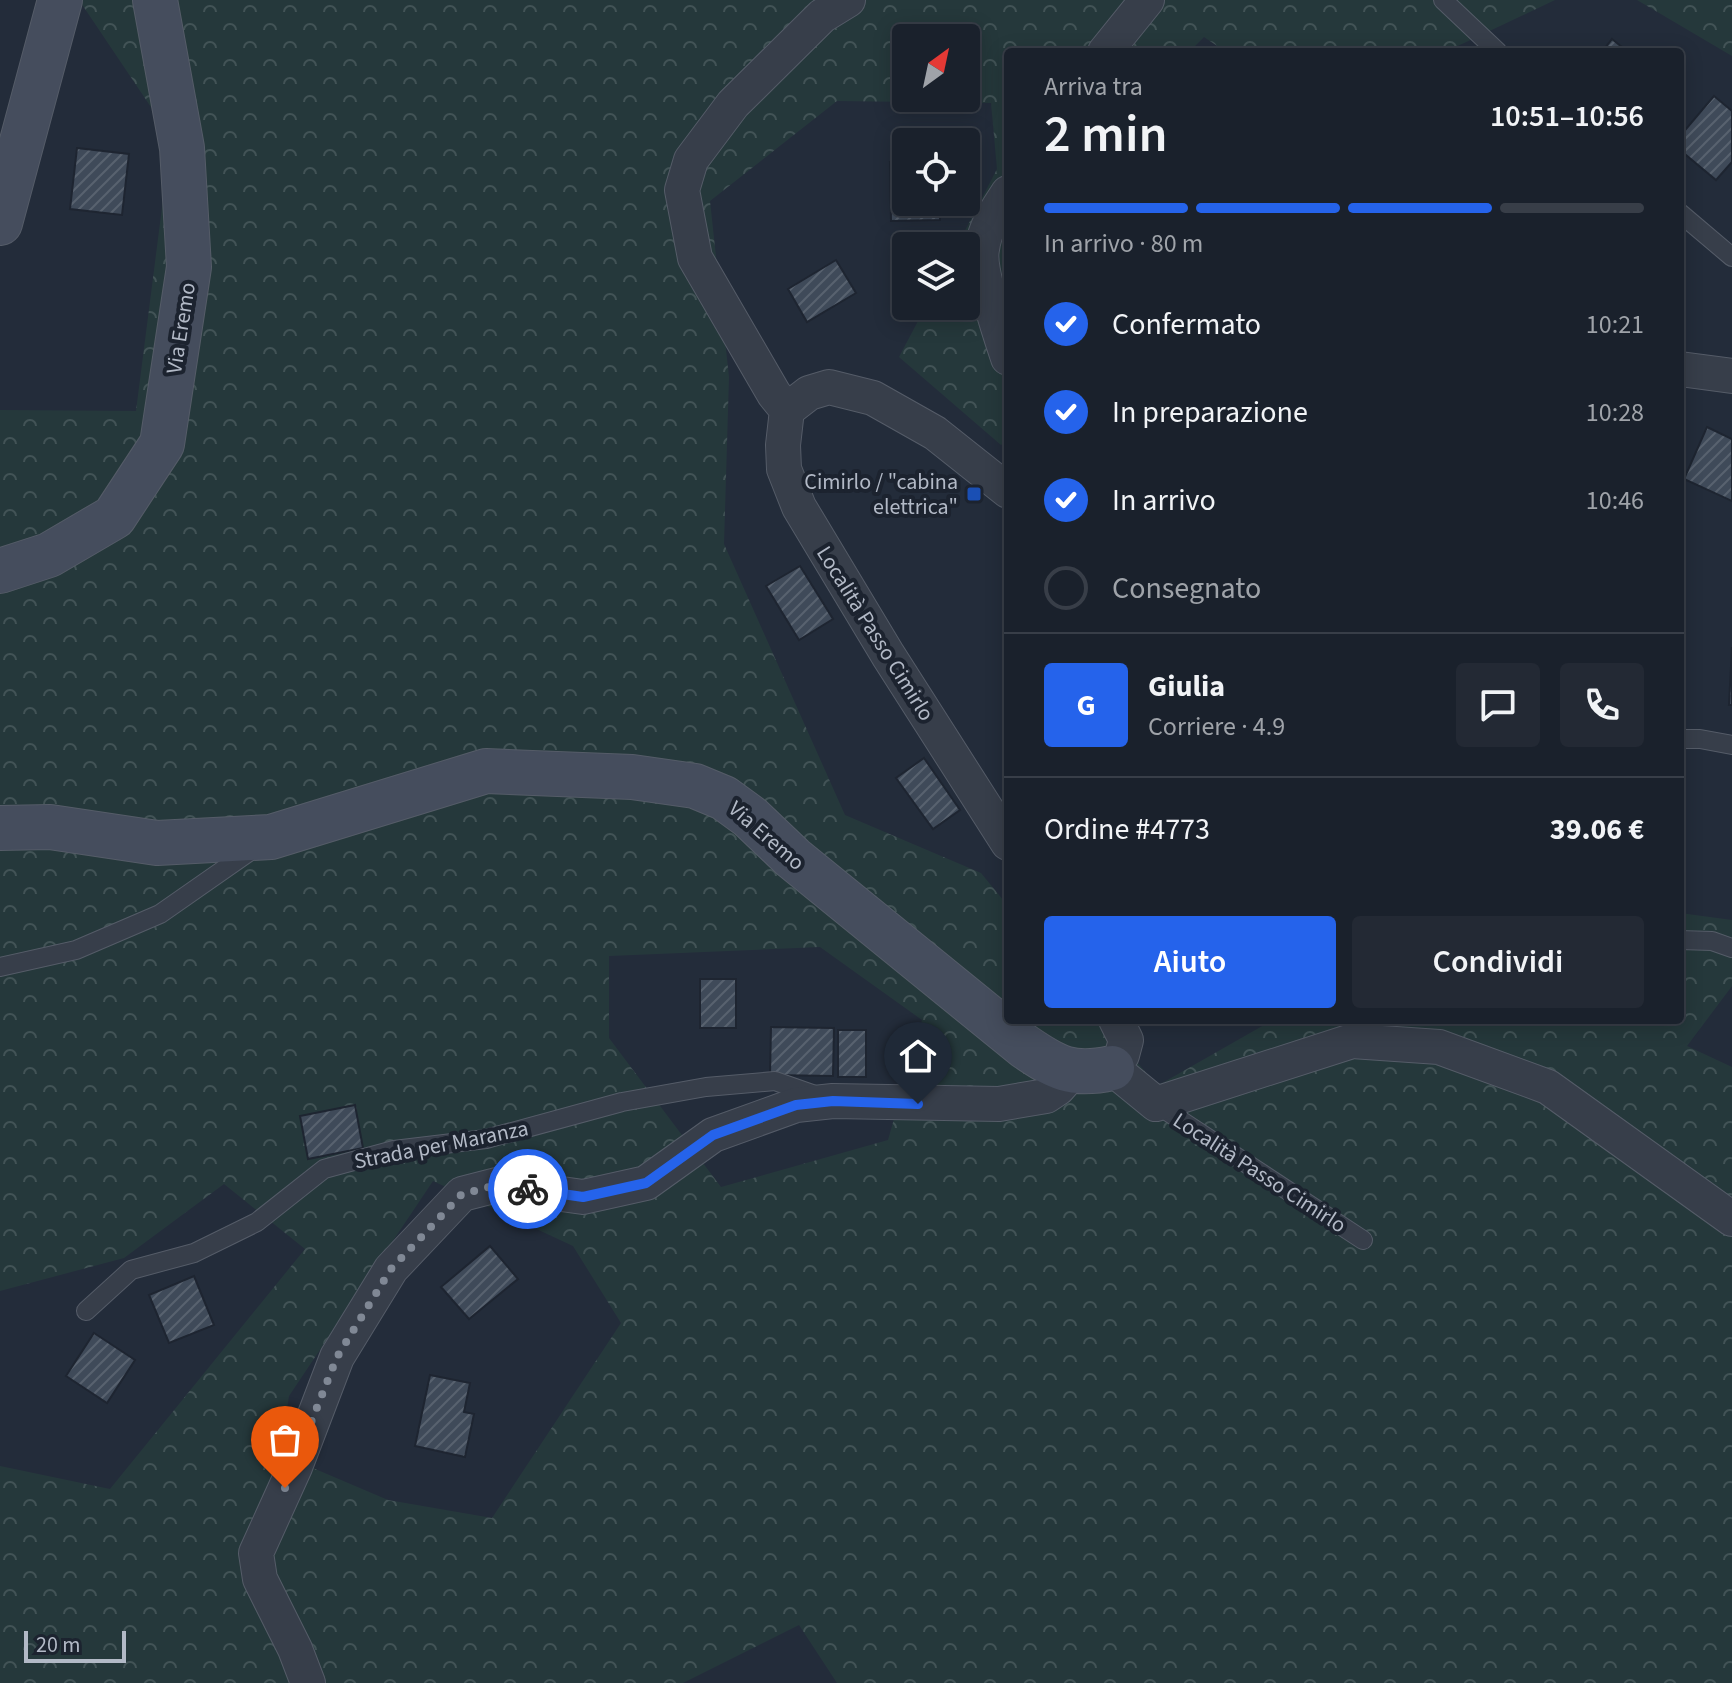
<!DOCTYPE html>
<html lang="it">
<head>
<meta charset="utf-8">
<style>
  :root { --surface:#1a212c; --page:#232934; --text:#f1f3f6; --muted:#9fa3a9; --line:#383e48; --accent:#2563eb }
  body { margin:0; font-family:"Source Sans 3",sans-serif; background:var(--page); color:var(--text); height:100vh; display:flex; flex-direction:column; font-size:30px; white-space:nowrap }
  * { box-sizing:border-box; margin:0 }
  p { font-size:26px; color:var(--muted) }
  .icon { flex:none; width:44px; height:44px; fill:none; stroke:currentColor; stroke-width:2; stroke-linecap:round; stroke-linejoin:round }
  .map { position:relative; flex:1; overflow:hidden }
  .sheet { position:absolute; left:1004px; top:48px; width:680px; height:976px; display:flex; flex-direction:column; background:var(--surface); border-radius:8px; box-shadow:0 4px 20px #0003,0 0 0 2px var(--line) }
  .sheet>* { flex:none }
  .needle { width:52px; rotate:33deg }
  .buttons { position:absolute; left:892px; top:24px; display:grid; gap:16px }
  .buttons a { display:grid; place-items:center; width:88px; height:88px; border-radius:8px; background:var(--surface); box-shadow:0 4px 20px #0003,0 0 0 2px var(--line); font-size:40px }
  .scale { position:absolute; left:24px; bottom:20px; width:102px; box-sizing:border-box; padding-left:8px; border:4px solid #b2b9c6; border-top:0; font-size:22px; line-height:28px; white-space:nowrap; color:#b2b9c6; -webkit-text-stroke:6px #1c232f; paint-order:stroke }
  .pin { position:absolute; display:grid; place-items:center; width:68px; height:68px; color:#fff; margin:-82px -34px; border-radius:50% 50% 50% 0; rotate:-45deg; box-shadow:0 0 8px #0007 }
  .pin .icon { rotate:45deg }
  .courier { position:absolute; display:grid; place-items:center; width:80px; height:80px; margin:-40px; border:6px solid #2563eb; border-radius:50%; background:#fff; color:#222; box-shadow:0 2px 10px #0007 }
  .head em { font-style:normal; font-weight:600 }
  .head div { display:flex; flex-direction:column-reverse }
  .head { display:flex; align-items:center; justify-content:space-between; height:136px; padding:0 40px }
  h1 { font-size:52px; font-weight:600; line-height:60px }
  .bar { display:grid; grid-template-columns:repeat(4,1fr); gap:12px 8px; align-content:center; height:96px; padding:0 40px }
  .bar i { height:10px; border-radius:6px; background:var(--line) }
  .bar .active { background:var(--accent) }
  .bar p { grid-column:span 4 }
  .line { display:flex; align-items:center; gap:20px; padding:0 40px; border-top:2px solid var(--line) }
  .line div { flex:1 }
  .round { display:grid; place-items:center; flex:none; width:84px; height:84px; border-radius:8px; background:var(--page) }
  ol { padding:0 40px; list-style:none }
  li { display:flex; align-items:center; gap:24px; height:88px }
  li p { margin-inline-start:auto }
  li .icon { padding:8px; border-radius:50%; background:var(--accent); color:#fff; stroke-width:4 }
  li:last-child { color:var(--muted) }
  li i { width:44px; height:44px; border:4px solid var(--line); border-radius:50% }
  .action { display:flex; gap:16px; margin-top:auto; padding:16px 40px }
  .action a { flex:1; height:92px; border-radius:8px; background:var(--accent); color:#fff; font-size:32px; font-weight:600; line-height:92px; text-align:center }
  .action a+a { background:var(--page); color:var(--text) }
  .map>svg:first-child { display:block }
  .forest { fill:url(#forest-crowns); fill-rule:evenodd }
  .building { fill:url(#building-hatch); stroke:#1e2531; stroke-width:2 }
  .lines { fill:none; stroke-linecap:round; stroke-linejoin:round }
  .lane-casing { stroke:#555c68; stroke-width:20 }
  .street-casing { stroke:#555c68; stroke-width:36 }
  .secondary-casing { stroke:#555c68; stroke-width:46 }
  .lane { stroke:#373e4a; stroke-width:18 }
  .street { stroke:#373e4a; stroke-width:34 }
  .secondary { stroke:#454d5d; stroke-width:44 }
  .done { stroke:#808895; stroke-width:8; stroke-dasharray:0 14.4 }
  .route { stroke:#2563eb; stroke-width:10 }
  .transit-dot { fill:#1a4fb4; stroke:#1c232f; stroke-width:3 }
  .labels { text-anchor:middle; stroke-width:8; stroke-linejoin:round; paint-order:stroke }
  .street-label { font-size:22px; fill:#b2b9c6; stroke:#1c232f }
  .poi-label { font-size:22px; fill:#b2b9c6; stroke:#1c232f; text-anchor:end }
</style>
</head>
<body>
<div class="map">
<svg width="1732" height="1683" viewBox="0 0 1732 1683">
  <defs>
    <pattern id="forest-crowns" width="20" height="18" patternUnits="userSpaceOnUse" patternTransform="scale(2)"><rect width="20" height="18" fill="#25383b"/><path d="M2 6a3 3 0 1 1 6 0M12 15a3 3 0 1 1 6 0" fill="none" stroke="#425356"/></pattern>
    <pattern id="building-hatch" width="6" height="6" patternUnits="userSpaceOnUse" patternTransform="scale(2)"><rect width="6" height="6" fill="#3f4a59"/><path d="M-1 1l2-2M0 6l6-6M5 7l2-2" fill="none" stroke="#58626f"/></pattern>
  </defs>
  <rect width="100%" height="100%" fill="#232c3a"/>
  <!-- forest -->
  <path class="forest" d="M79,0H1555L1445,52H1226L1204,37L1189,52H1008V438L1001,445L899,357L926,306H966V246H957L997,169L991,103L837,101L710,201L729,377L724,544L845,815L981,873L1008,906V1020H1102L1157,1086L1273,1020H1680V913L1732,920V986L1687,1046L1732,1067V1683H837L799,1625L683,1683H0V1466L110,1489L305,1249L224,1184L124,1258L0,1291V410L136,411L171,137ZM906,38H966V98H906ZM820,947L922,1020L888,1140L721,1187L609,1038V956ZM433,1181L573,1246L621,1323L492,1518L388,1500L280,1454L289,1396Z
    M1637,0H1732V56Z"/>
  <!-- building -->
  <path class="building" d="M1612,39L1628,52H1602Z
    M1714,96L1732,111V162L1716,180L1680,150V136Z
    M77,148L129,154L122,215L70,209Z
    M890,162H906V202H940V220L891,221Z
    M836,260L856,293L807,322L788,289Z
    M1707,427L1732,439V501L1684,479Z
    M800,566L833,619L799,640L766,586Z
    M1732,647V705H1729Z
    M924,758L960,810L933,829L896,778Z
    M700,979H736V1028H700Z
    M771,1027L834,1028L833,1076L770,1075Z
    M838,1030H866V1077H838Z
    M355,1105L363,1148L308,1159L300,1116Z
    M490,1246L518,1279L469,1319L441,1287Z
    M194,1276L214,1325L169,1343L149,1295Z
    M94,1333L135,1360L107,1403L66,1376Z
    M430,1375L470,1383L464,1412L474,1414L465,1457L415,1446Z"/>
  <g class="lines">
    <!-- lane casing -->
    <g class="lane-casing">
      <path id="lane" d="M1443,0L1498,52
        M1680,213L1732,257
        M1680,739H1700L1732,745
        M1680,940L1712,941L1732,948
        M0,967L76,950L160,914L256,847
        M1156,1104L1363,1240
        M86,1311L131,1270L194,1253L257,1222L324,1169L394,1150L486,1139L622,1102L706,1087L775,1081L815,1095"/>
    </g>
    <!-- street casing -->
    <g class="street-casing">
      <path id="street" d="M1105,52L1147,0
        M1008,193C996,211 985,227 982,249C978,269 1001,337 1008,358
        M1680,369L1732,376
        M787,410L774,394L695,258L682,190L691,160L733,104L822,16L848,0
        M1008,491L935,433L873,398L829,387L809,393L787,410L783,445L784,469L799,507L888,655L1008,843
        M1116,1020L1126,1040L1122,1055L1112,1068L1156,1104L1352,1041L1439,1047L1548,1087L1732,1219
        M308,1683L295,1649L260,1579L256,1553L295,1467L337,1357L391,1269L462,1194L497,1185L583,1197L646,1183L713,1135L796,1105L833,1101L999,1104L1046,1096L1058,1088L1073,1071"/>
    </g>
    <!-- secondary casing -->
    <g class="secondary-casing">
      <path id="secondary" d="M0,223L60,0
        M0,571L49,555L114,517L162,444L189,267L182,148L155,0
        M0,828L50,827L157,843L271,837L486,771L632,777L695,786L724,798L750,817L793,858L1024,1046C1056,1068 1072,1077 1112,1068"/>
    </g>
    <!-- lane -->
    <use href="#lane" class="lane"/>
    <!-- street -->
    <use href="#street" class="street"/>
    <!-- secondary -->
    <use href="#secondary" class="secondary"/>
  </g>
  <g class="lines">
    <!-- done -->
    <path class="done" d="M285,1488L337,1357L391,1269L462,1194L497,1185L528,1189"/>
    <!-- route -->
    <path class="route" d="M528,1189L583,1197L646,1183L713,1135L796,1105L833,1101L918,1104"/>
  </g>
  <!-- markers -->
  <rect class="transit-dot" x="966" y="486" width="16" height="16" rx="4"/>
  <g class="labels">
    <!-- street labels -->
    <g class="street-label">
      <text transform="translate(180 328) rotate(-81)" y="8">Via Eremo</text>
      <text transform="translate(876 633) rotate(58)" y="8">Località Passo Cimirlo</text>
      <text transform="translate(767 835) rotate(41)" y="8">Via Eremo</text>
      <text transform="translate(441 1144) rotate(-11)" y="8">Strada per Maranza</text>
      <text transform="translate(1260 1172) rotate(33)" y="8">Località Passo Cimirlo</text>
    </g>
    <!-- poi labels -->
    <g class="poi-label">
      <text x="958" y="489">Cimirlo / "cabina<tspan x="958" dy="25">elettrica"</tspan></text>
    </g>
  </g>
</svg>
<div class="buttons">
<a><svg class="needle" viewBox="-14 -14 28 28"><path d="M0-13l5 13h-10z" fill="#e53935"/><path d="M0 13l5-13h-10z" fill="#9fa3a9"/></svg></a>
<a><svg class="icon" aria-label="locate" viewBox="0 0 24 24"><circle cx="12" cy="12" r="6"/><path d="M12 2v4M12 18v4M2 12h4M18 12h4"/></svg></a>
<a><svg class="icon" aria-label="layers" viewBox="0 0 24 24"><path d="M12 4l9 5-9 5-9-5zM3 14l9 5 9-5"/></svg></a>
</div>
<div class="scale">20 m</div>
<div class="pin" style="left:285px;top:1488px;background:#ea580c"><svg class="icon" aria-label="bag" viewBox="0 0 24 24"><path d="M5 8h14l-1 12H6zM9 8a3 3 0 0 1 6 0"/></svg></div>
<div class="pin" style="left:918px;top:1104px;background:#1f2937"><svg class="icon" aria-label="home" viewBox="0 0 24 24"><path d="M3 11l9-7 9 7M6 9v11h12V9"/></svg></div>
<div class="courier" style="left:528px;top:1189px"><svg class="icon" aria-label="bike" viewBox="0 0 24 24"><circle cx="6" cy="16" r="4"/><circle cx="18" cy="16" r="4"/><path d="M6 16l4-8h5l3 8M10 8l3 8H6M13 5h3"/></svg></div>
<section class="sheet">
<div class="head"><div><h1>2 min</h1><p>Arriva tra</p></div><em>10:51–10:56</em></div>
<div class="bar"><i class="active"></i><i class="active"></i><i class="active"></i><i></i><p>In arrivo · 80 m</p></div>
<ol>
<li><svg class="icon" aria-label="check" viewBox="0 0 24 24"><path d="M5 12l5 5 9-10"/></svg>Confermato<p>10:21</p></li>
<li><svg class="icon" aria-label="check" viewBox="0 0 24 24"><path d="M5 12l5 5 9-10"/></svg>In preparazione<p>10:28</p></li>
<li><svg class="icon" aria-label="check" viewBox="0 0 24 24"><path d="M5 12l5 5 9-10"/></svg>In arrivo<p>10:46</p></li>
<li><i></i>Consegnato</li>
</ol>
<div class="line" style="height:144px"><b class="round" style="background:var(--accent);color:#fff">G</b><div><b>Giulia</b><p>Corriere · 4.9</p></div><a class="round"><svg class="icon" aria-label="chat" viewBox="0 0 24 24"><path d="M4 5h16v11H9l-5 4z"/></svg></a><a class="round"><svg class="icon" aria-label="phone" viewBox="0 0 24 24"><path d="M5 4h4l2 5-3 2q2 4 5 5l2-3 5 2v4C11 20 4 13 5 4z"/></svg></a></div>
<div class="line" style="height:104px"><div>Ordine #4773</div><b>39.06 €</b></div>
<div class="action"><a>Aiuto</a><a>Condividi</a></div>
</section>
</div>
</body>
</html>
